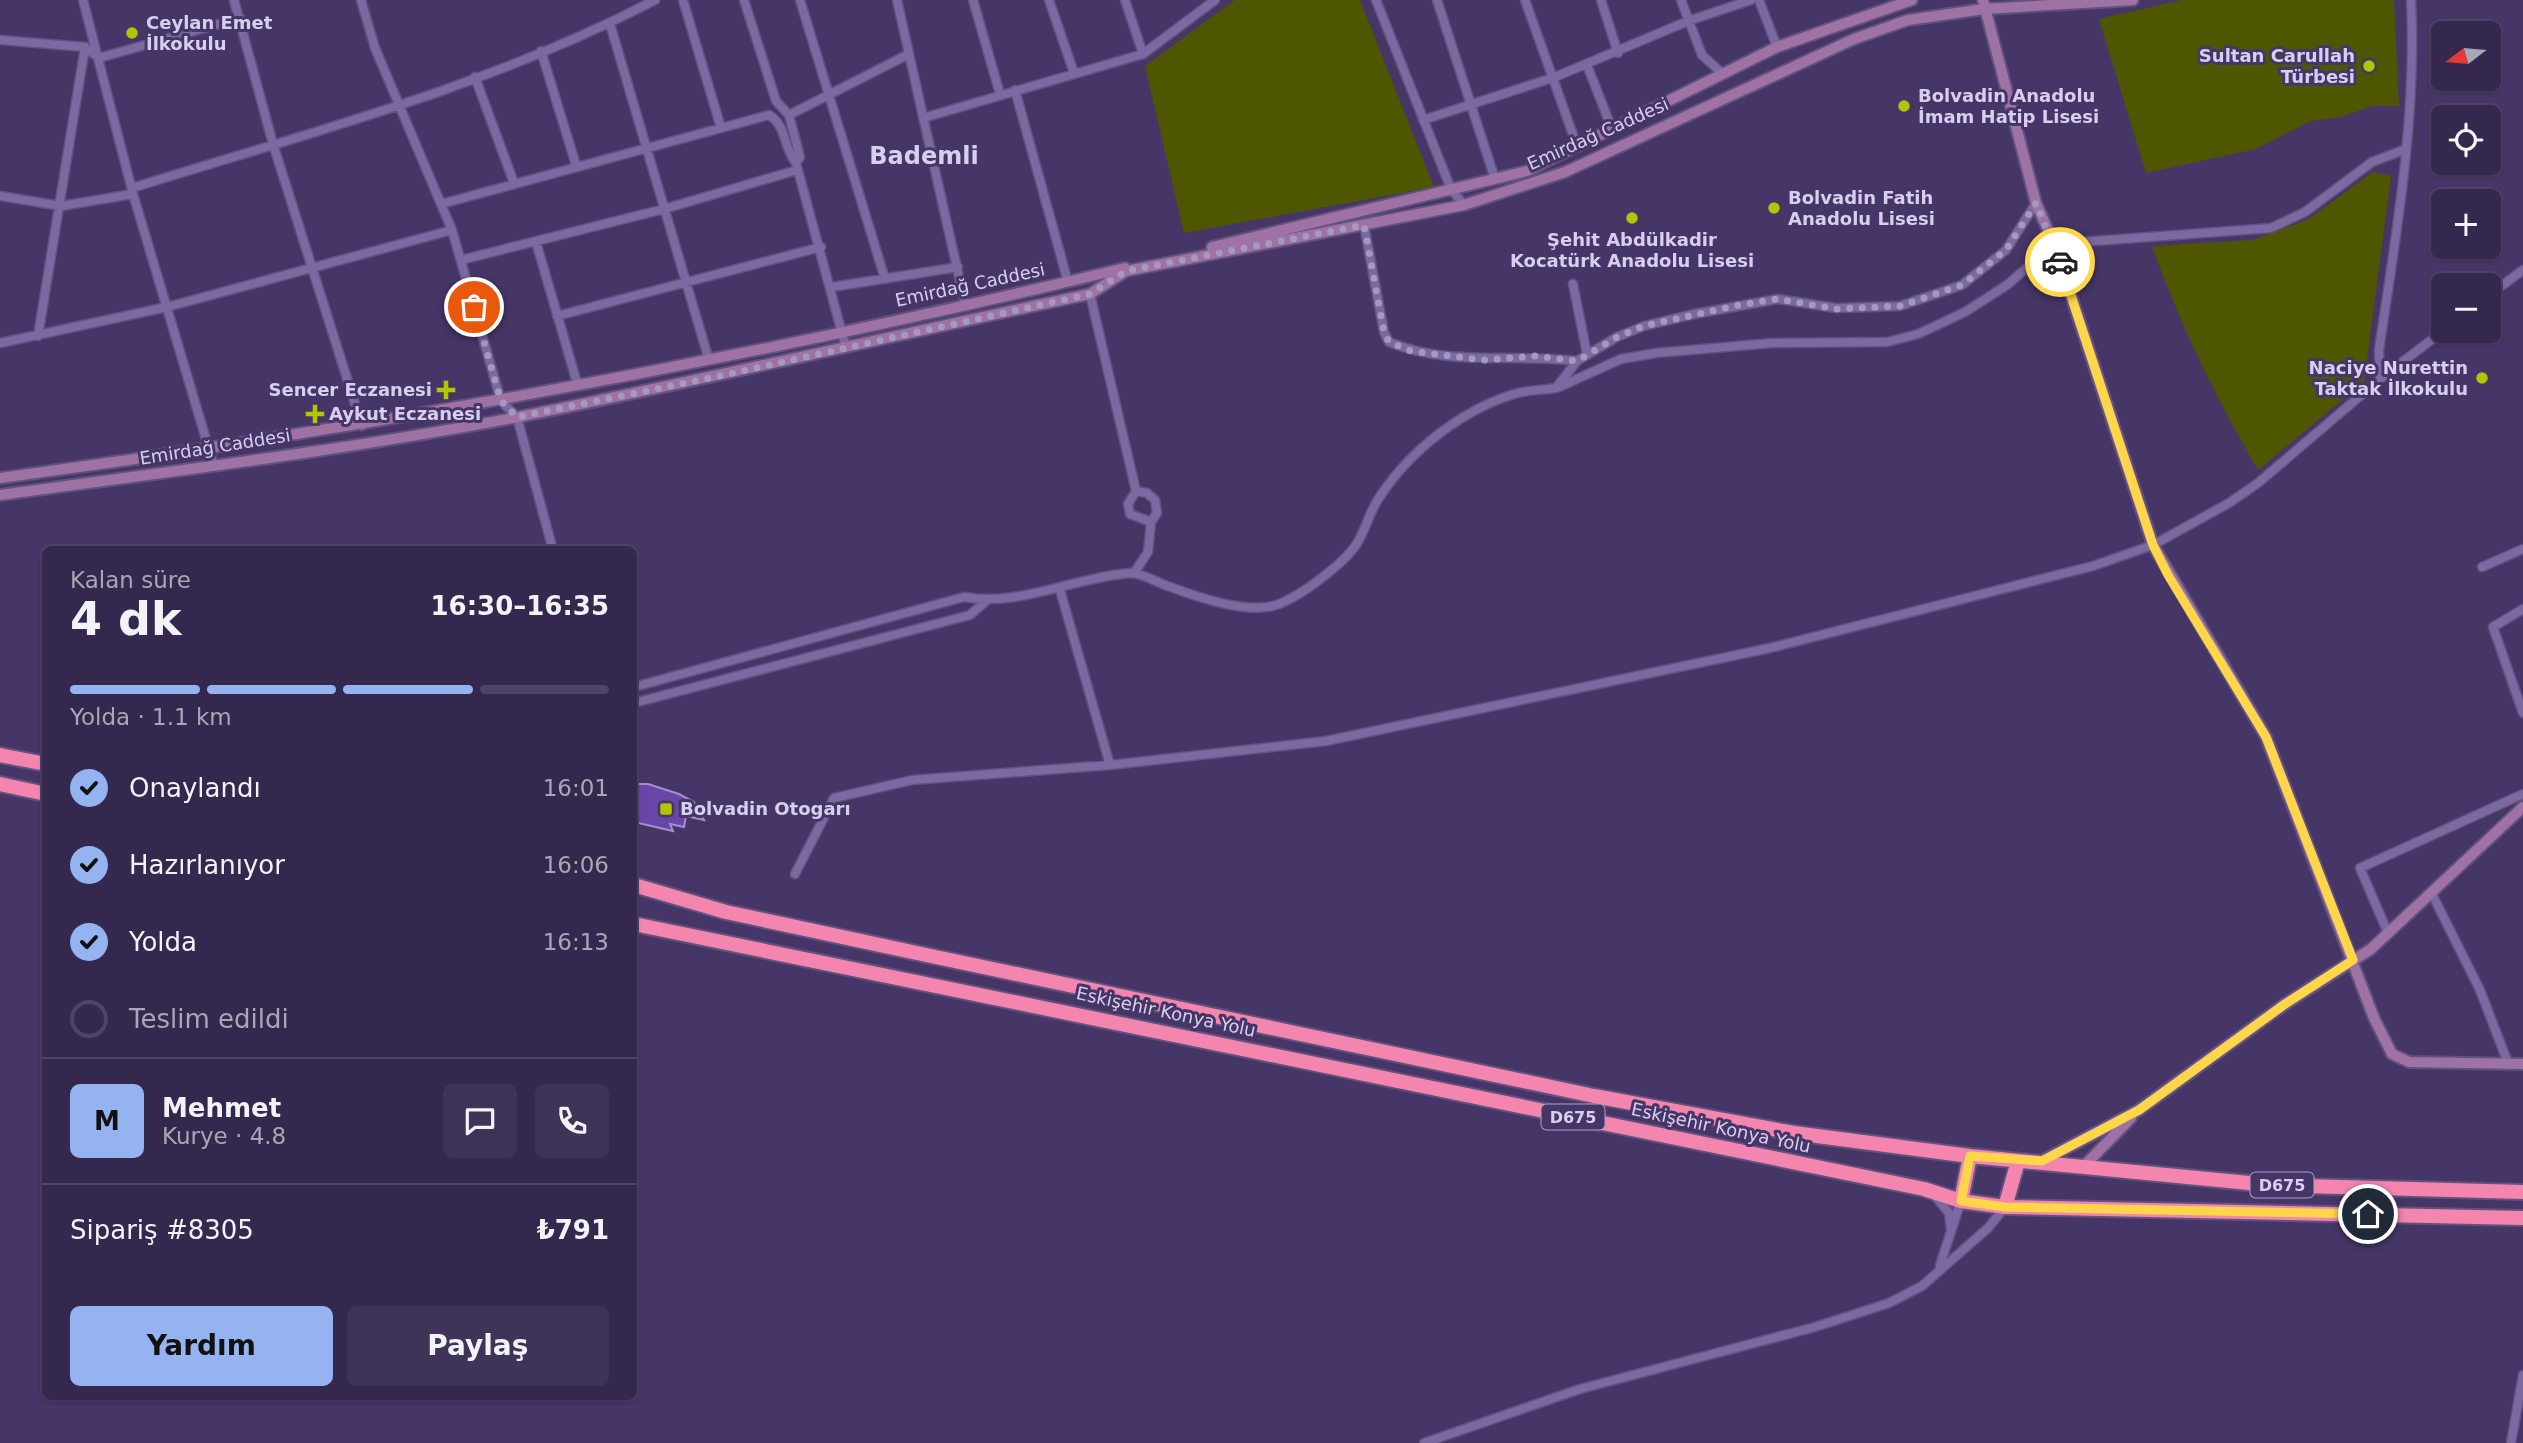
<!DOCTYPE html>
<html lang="tr">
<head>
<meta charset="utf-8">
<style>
  :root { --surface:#34284e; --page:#3f3458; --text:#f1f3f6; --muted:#a9a6b6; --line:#4e4466; --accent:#95b2f1 }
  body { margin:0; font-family:"DejaVu Sans",sans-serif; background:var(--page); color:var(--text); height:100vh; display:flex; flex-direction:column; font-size:26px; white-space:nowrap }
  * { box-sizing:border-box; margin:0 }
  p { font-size:23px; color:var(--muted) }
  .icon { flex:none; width:38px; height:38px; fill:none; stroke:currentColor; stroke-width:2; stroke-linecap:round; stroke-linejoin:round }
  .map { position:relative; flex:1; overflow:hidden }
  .panel { position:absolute; left:42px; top:546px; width:595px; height:854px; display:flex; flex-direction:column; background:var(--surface); border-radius:10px; box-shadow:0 2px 5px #0004,0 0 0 2px var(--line) }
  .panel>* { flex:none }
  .needle { width:46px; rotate:254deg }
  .buttons { position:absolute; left:2431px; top:21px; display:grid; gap:14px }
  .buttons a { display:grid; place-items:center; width:70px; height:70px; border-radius:10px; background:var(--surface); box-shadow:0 2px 5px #0004,0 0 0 2px var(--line); font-size:35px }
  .pin { position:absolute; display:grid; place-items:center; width:60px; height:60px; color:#fff; margin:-30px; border:4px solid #fff; border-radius:50%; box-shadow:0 2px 7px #0007 }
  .courier { position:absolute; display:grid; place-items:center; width:70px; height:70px; margin:-35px; border:5px solid #ffd54a; border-radius:50%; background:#fff; color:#222; box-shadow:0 2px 9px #0007 }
  .summary em { font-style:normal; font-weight:800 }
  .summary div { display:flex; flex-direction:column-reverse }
  .summary { display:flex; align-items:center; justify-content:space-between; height:119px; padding:0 28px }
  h1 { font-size:46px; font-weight:800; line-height:52px }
  .bar { display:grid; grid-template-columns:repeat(4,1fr); gap:10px 7px; align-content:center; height:84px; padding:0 28px }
  .bar i { height:9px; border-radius:5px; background:var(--line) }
  .bar .selected { background:var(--accent) }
  .bar p { grid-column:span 4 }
  .line { display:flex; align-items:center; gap:18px; padding:0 28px; border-top:2px solid var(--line) }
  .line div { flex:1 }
  .round { display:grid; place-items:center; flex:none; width:74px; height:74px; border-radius:10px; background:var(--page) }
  ol { padding:0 28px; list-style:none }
  li { display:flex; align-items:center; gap:21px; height:77px }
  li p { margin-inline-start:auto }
  li .icon { padding:7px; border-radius:50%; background:var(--accent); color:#111; stroke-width:4 }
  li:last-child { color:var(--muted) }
  li i { width:38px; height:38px; border:4px solid var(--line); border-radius:50% }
  .action { display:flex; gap:14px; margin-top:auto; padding:14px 28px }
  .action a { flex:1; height:80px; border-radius:10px; background:var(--accent); color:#111; font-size:28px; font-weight:800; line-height:80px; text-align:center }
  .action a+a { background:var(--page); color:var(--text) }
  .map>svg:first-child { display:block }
  .green { fill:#4e5700 }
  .building { fill:#6945a9; stroke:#a090c9; stroke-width:2 }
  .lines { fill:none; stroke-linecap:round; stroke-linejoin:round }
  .street-casing { stroke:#60527c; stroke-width:11 }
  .secondary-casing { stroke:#60527c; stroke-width:14 }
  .highway-casing { stroke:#60527c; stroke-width:18 }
  .street { stroke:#7a6aa1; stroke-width:8 }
  .secondary { stroke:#9f72a5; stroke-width:10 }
  .highway { stroke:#f485af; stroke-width:14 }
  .done { stroke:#a499bf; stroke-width:7; stroke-dasharray:0 12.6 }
  .route { stroke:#ffd54a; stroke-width:9 }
  .poi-dot { fill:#b1c500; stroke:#463668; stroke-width:2.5 }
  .labels { text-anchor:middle; stroke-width:6; stroke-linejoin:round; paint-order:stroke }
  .shield { fill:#463668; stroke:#aca1c6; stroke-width:2 }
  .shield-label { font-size:16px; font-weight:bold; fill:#d7cfee }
  .poi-label { font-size:18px; font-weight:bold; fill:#d7cfee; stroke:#463668; text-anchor:start }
  .street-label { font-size:18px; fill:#d7cfee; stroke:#463668 }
  .district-label { font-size:24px; font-weight:bold; fill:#d7cfee; stroke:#463668 }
</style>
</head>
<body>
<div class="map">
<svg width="2523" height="1443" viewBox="0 0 2523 1443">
  <rect width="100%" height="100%" fill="#463668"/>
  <!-- green -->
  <path class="green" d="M1235,0H1360L1434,187L1184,233L1145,66Z
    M2182,0H2394L2399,106H2372L2341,117L2311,121L2256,149L2146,173L2099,19Z
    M2373,172L2391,176L2364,382L2258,470C2214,394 2182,329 2152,246L2253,240L2307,220Z"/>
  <!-- building -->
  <path class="building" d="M634,784H648L679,794L694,802L704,820L686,816L684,827L670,824L673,831L634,822Z"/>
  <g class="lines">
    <!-- street casing -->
    <g class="street-casing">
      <path id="street" d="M83,0L133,194L214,466
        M234,0L273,144L362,426
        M361,0L375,48L452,230L501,401L517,417L553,550
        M683,0L721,128
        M744,0L776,101L789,115L909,54
        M800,0L885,279
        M897,0L965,304
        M973,0L1000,94
        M1049,0L1074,73
        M1125,0L1143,54
        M1376,0L1451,189L1464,205
        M1437,0L1495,179
        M1525,0L1577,146
        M1601,0L1618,53
        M1681,0L1702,55L1723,74
        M1759,0L1777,47
        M610,24L709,360
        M0,40L85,47
        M541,51L576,165
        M1587,65L1612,129
        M475,77L514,183
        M1015,90L1068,282
        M789,115L800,157L796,163
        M923,118L1143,54L1215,0
        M1423,120L1555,77L1688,21L1751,0
        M132,188C308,133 491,86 655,0
        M0,196L61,206L133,194
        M441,204L769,115C787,126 783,147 796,163L846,348
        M1364,225L1384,332L1389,342C1449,367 1514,353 1577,361
        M536,242L578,386
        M461,260L664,209L797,170
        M1573,284L1587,354
        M832,287L958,267
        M1090,294L1136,491L1147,493L1155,500L1157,513L1151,522L1148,552L1134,573
        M2488,296L2523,270
        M557,316L821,247
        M38,336L85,47L99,58L240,18
        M0,343L167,307L452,230
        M2380,379L2379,350C2396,235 2417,117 2411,0
        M1559,387L1621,359L1656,353L1772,343L1887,342L1918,334L1965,312L2007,285L2054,244L2271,228L2305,212L2372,162L2406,149
        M1136,491L1128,504L1130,514L1151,522
        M2482,567L2523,549
        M1060,590L1110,765
        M2523,609L2493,627L2523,713
        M634,687L964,597C1021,607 1074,577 1131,573C1141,573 1155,581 1165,585C1194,596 1249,616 1279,604C1302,595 1350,560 1360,538C1368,523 1371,508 1381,495C1411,450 1462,410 1514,394C1527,390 1543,390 1556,388L1577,361L1617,337L1644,326L1694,314L1778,299L1836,308L1900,306L1962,285L2006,250L2036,203
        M634,703L970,615L986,601
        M795,874L834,798L912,780L1110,765L1326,741L1770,648L2093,566L2153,545L2229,503L2258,483L2380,379L2443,331
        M2431,892L2480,990L2508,1063
        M2388,933L2360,868L2523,794
        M1935,1196L1949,1213L1951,1230
        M1940,1265L1961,1201
        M1424,1443L1580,1389L1815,1327L1889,1303L1922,1286L1988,1228L2005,1207
        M2511,1443L2523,1375"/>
    </g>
    <!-- secondary casing -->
    <g class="secondary-casing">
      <path id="secondary" d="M1983,0L2036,203L2054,244L2153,545L2266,737L2374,1018L2392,1054L2409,1062L2523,1064
        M1212,247L1527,171L1777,47L1912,0
        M0,478C378,427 753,358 1125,268
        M0,495C173,471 347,450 518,417C709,379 899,334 1090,294L1126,271L1464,205L1565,172L1854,39L1908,20L1984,9L2133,0
        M2042,1161L2139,1110L2285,1004L2371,949L2523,807
        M2084,1166L2131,1118"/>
    </g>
    <!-- highway casing -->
    <g class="highway-casing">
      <path id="highway" d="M0,755L46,764
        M0,784L46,794
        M634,885L726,912L931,956L1594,1096L1794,1133L1970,1156L2270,1185L2523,1192
        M634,924L1924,1189L1961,1201L2005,1207L2523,1218
        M1961,1201L1970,1156
        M2005,1207L2018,1161"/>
    </g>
    <!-- street -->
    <use href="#street" class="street"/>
    <!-- secondary -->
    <use href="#secondary" class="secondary"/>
    <!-- highway -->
    <use href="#highway" class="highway"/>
  </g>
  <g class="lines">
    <!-- done -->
    <path class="done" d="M474,307L501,401L517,417L715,377L1090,294L1126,271L1364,225L1384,332L1389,342L1411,351L1483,360L1536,356L1577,361L1617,337L1644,326L1739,305L1777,299L1836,309L1900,306L1962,285L2006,250L2036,203L2060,262"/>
    <!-- route -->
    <path class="route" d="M2060,262L2153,545L2168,575L2266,737L2353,960L2285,1004L2139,1110L2042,1161L1970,1156L1961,1201L2005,1207L2368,1214"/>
  </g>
  <!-- markers -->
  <g class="poi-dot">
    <circle cx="132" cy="33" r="7"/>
    <circle cx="2369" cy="66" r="7"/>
    <circle cx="1904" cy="106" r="7"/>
    <circle cx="1774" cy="208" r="7"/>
    <circle cx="1632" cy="218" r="7"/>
    <circle cx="2482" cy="378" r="7"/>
    <path d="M442.5 379.5h7v7h7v7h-7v7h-7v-7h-7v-7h7z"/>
    <path d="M311.5 403.5h7v7h7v7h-7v7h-7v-7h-7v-7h7z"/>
    <rect x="659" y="802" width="14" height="14" rx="3.5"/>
  </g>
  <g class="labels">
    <!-- shield labels -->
    <g class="shield">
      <rect x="1541.5" y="1104.5" width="63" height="25" rx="5"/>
      <rect x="2250.5" y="1172.5" width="63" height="25" rx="5"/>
    </g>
    <g class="shield-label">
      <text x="1573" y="1123">D675</text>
      <text x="2282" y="1191">D675</text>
    </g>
    <!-- poi labels -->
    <g class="poi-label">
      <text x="146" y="29">Ceylan Emet<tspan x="146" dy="21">İlkokulu</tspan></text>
      <text x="2355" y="62" text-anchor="end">Sultan Carullah<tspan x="2355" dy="21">Türbesi</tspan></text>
      <text x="1918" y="102">Bolvadin Anadolu<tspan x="1918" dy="21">İmam Hatip Lisesi</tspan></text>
      <text x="1788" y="204">Bolvadin Fatih<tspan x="1788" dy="21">Anadolu Lisesi</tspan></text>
      <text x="1632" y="246" text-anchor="middle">Şehit Abdülkadir<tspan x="1632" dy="21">Kocatürk Anadolu Lisesi</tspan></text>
      <text x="2468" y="374" text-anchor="end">Naciye Nurettin<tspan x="2468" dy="21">Taktak İlkokulu</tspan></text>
      <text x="432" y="396" text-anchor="end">Sencer Eczanesi</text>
      <text x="329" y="420">Aykut Eczanesi</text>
      <text x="680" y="815">Bolvadin Otogarı</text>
    </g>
    <!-- street labels -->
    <g class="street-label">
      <text transform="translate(1598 134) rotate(-24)" y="6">Emirdağ Caddesi</text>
      <text transform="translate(970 285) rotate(-12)" y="6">Emirdağ Caddesi</text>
      <text transform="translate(215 447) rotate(-9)" y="6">Emirdağ Caddesi</text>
      <text transform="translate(1166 1012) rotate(12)" y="6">Eskişehir Konya Yolu</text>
      <text transform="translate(1721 1128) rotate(12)" y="6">Eskişehir Konya Yolu</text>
    </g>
    <!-- district labels -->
    <g class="district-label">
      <text x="924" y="164">Bademli</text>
    </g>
  </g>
</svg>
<div class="buttons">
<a><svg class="needle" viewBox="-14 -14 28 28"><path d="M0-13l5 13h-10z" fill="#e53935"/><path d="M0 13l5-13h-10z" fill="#a9a6b6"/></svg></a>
<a><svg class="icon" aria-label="locate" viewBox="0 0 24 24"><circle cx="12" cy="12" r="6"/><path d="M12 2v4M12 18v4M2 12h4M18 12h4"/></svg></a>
<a>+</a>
<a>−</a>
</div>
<div class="pin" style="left:474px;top:307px;background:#ea580c"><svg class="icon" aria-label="bag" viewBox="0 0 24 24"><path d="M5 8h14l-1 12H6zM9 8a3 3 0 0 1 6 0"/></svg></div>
<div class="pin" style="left:2368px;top:1214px;background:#1f2937"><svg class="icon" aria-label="home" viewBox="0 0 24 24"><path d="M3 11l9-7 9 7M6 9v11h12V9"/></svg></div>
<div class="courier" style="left:2060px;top:262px"><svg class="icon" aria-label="car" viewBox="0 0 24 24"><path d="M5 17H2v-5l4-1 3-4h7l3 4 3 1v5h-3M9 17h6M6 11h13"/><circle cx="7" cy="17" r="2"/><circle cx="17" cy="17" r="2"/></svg></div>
<section class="panel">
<div class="summary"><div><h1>4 dk</h1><p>Kalan süre</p></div><em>16:30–16:35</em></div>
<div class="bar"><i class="selected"></i><i class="selected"></i><i class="selected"></i><i></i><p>Yolda · 1.1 km</p></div>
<ol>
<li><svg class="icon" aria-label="check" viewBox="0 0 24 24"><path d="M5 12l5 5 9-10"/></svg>Onaylandı<p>16:01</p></li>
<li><svg class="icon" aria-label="check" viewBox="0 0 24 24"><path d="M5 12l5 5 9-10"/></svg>Hazırlanıyor<p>16:06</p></li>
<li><svg class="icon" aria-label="check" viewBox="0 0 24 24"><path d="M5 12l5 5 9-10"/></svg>Yolda<p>16:13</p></li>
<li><i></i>Teslim edildi</li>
</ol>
<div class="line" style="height:126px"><b class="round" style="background:var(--accent);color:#111">M</b><div><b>Mehmet</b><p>Kurye · 4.8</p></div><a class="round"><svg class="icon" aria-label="chat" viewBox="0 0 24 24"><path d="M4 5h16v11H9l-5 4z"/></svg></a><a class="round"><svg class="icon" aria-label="phone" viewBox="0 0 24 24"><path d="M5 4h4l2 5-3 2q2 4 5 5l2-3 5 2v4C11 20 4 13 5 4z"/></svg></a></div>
<div class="line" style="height:91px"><div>Sipariş #8305</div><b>₺791</b></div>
<div class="action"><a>Yardım</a><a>Paylaş</a></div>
</section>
</div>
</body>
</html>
